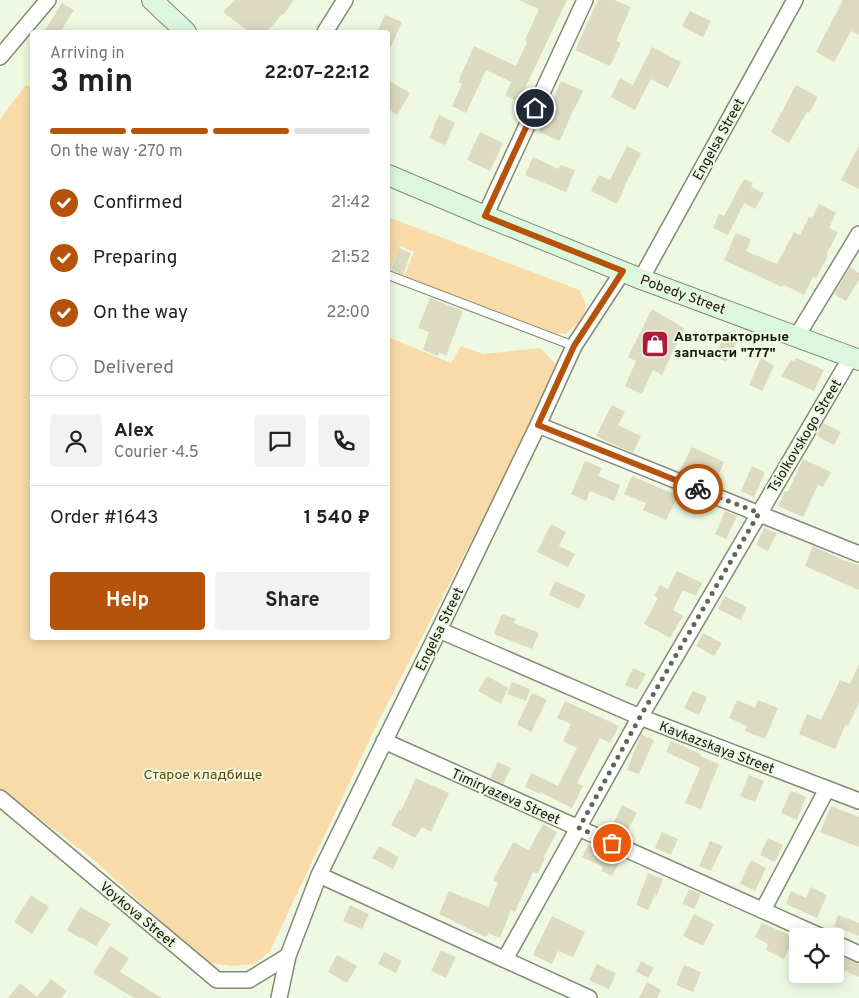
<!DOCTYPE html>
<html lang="en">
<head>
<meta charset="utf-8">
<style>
  :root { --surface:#fff; --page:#f2f2f2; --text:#222; --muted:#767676; --line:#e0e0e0; --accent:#b45309 }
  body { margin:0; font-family:Overpass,sans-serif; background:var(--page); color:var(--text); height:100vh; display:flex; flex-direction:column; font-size:19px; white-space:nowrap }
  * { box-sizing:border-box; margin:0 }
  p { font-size:16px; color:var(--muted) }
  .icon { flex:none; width:28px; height:28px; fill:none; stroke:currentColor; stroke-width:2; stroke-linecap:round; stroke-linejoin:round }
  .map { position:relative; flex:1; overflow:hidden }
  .panel { position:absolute; left:30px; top:30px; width:360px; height:610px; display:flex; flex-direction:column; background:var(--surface); border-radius:5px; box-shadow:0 2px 12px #0003 }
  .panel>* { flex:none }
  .tools { position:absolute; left:789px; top:928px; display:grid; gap:10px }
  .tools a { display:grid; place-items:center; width:55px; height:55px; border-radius:5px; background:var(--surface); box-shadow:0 2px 12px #0003; font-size:25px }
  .pin { position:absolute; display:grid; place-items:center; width:42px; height:42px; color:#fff; margin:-21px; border:2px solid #fff; border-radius:50%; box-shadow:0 1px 5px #0007 }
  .courier { position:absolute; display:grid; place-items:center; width:50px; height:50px; margin:-25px; border:4px solid #b45309; border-radius:50%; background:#fff; color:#222; box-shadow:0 1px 6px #0007 }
  .overview em { font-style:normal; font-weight:700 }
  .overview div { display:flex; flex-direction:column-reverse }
  .overview { display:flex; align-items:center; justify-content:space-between; height:85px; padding:0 20px }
  h1 { font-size:32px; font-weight:700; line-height:38px }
  .bar { display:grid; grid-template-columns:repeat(4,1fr); gap:8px 5px; align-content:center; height:60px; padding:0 20px }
  .bar i { height:6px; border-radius:4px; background:var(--line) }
  .bar .active { background:var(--accent) }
  .bar p { grid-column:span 4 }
  .line { display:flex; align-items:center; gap:12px; padding:0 20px; border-top:1px solid var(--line) }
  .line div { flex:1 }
  .round { display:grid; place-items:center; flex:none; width:52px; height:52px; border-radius:5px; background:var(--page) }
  ol { padding:0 20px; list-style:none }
  li { display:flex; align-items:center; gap:15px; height:55px }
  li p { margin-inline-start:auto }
  li .icon { padding:5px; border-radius:50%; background:var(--accent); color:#fff; stroke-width:4 }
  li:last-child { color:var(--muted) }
  li i { width:28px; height:28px; border:2px solid var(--line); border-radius:50% }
  .button { display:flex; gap:10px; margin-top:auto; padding:10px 20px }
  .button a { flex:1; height:58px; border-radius:5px; background:var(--accent); color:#fff; font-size:20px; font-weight:700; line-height:58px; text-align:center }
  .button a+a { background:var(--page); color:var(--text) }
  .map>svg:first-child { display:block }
  .green { fill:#f8dba8 }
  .building { fill:#dcdac1 }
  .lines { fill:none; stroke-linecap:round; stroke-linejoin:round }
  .lane-casing { stroke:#838b76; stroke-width:10 }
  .street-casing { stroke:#838b76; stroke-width:18 }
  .secondary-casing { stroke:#838b76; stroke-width:22 }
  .lane { stroke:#fff; stroke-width:8 }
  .street { stroke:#fff; stroke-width:15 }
  .secondary { stroke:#dbf8df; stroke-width:20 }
  .done { stroke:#606658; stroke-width:5; stroke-dasharray:0 9 }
  .route { stroke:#b45309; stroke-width:6 }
  .labels { text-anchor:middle; stroke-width:4; stroke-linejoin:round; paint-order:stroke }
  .street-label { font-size:14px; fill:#13170e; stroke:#eff9e1 }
  .poi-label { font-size:14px; font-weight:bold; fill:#13170e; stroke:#eff9e1; text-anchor:start }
  .park-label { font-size:14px; fill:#644707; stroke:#eff9e1 }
</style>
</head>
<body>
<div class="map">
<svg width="859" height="998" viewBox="0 0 859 998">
  <rect width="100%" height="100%" fill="#eff9e1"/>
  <!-- green -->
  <path class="green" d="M26,85L32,87V638H388V337L451,363L461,346L483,354L540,348L556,364L553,383L377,724L270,951L255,964L231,966L205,962L93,859L0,789V119Z
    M388,217L579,290L585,301V312L578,324L565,334L548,333L404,276L414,252L400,246L390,270L388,269Z"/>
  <!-- building -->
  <path class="building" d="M235,0H294L283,15L282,14L267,32H249L223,12Z
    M519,0H567L524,90L529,92L524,104L505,96L511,82L486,70L466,113L452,106L462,84L458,82L474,46L516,66L527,42L525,40L539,9Z
    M598,0H614L631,7L616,41L621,43L610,66L575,50Z
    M843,0H859V35L851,31L834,62L816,52Z
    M62,3L74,10L60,32H44Z
    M690,11L711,21L703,37L682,26Z
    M385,15L402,22L388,53V32H377Z
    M652,47L681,62L668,88L651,79L635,110L611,97L620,78L633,85Z
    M388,80L410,93L397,115L388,109Z
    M561,81L583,91L575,108H574L560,141L539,132Z
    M796,85L818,97L809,113L807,112L789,143L771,132Z
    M439,115L455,123L445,145L429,138Z
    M480,132L503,143L490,171L467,160Z
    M627,146L641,153L624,187H625L617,204L591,191L599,175L610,180Z
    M859,146V189L841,180Z
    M533,157L558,169L560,165L575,170L566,192L525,175Z
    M744,179L753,183L751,187L764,193L755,209L744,203L728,235L713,228L719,214L724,216Z
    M819,204L836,213L829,228L838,232L826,255L828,256L816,278L813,277L804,295L784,285L782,287L724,260L736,233L751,239L746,251L777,264L794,232L800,235L809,217L812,218Z
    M399,248L411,253L403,275L391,270Z
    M850,267L859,273V280L846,301L834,294Z
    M430,298L463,311L446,356L439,352L438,356L423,350L429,332L418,328Z
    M652,309L684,328L662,375L653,370L642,394L625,386L636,361L628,357Z
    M726,333L738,339L726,362L714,356Z
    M761,358L774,366L762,391L749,385Z
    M796,358L824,370L814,391L781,376L791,360L794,361Z
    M612,405L625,412L618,425L641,436L633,453L596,436Z
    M823,423L841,432L834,445L817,436Z
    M692,447L724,462L714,486L679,472Z
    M803,459L831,472L823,487L818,485L803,517L778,506L785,491L788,492Z
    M585,461L602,468L598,476L620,485L614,501L590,491L586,501L571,494Z
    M752,466L765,472L754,497L741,491Z
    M632,476L678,496L666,520L643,510L646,503L624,494Z
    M725,511L737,516L726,539L715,534Z
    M551,524L566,532L559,546L575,554L568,567L537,552Z
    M764,528L777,533L768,551L756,545Z
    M813,546L843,560L859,565V590L805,566Z
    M677,571L702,583L696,596L683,590L673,610L683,616L670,638L644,624L658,598L654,596L660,585L668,589Z
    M555,581L586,595L579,609L549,595Z
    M725,596L747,607L741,620L718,609Z
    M502,614L516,619L514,623L539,633L532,649L494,634Z
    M703,633L722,643L714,656L696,646Z
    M859,664V703L848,726L846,724L835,749L799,734L807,714L821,720L840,680L850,684Z
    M633,668L646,674L637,690L625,685Z
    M487,676L508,688L501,704L478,691Z
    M512,682L530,689L526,701L507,694Z
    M693,691L707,697L699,715L684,708Z
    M532,693L547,700L531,732L517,725Z
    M737,700L755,708L758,700L778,708L765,739L745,731L747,726L729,718Z
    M565,701L619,726L610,743L600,738L577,783L583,786L572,808L540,792V794L525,787L531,773L558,786L577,748L563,741L571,724L557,718Z
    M641,734L654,740L639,774L627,770Z
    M671,741L701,754L700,756L719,764L701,809L685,803L700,768L666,752Z
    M498,762L511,768L503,784L490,778Z
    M749,775L764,781L755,802L740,796Z
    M416,778L449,793L431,832L422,827L415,838L391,825L399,810L401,811Z
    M791,791L806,797L797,820L781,813Z
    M622,805L637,813L626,833L612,826Z
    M831,806L859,817V847L820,832Z
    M543,824L557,832L543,858L545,859L537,874L533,872L515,912L511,910L500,938L488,933L486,937L439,914L449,891L488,907L498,883L493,880L513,842L529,850Z
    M662,832L678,839L671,855L655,848Z
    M768,838L783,845L775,862L760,855Z
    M710,841L723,846L711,871L699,866Z
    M588,845L620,860L612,876L601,871L603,867L582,857Z
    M379,846L399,857L393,869L372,858Z
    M751,860L766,868L755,891L740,883Z
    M648,873L663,879L657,895H655L648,910L636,905Z
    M811,887L827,895L817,918L786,904L791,891L806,898Z
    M689,889L701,894L694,909L682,904Z
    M31,895L49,907L32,934L14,922Z
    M350,905L369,914L362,929L343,921Z
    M80,907L111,924L96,946L81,937L80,938L67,930Z
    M694,914L714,924L703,946L683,936Z
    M838,915L859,923V936L834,926Z
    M552,916L585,932L573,957L558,951L552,964L533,955Z
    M762,923L794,937L784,959L766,950L768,944L755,937Z
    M110,946L129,958L120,972L162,998H134L93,973Z
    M441,950L456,957L446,978L431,971Z
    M384,952L402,961L396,973L378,964Z
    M337,955L357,966L347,983L328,972Z
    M839,955L859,964V977L835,966Z
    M641,961L654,968L648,978L636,971Z
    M597,964L616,973L609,989L589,980Z
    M684,965L701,972L693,992L676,985Z
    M51,979L67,991L61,998H8L20,983L37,997Z
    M647,982L661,990L657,998H639Z"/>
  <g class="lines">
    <!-- lane casing -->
    <g class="lane-casing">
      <path id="lane" d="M388,275L574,346"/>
    </g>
    <!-- street casing -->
    <g class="street-casing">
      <path id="street" d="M325,32L345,0
        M0,57L48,0
        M485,216L585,0
        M641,279L795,0
        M797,336L859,234
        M538,425L859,554
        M439,630L640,717L859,801
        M384,741L820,936
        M0,798L217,980H249L288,956
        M319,875L589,998
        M763,910L827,789
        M835,943L859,954
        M505,959L640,717L851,357
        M279,998L288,956L319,875L439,630L538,425L574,346L623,271"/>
    </g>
    <!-- secondary casing -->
    <g class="secondary-casing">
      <path id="secondary" d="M152,0L186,32
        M388,175L485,216L641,279L859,360"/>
    </g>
    <!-- lane -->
    <use href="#lane" class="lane"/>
    <!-- street -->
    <use href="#street" class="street"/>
    <!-- secondary -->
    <use href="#secondary" class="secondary"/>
  </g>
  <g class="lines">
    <!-- done -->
    <path class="done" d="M612,843L579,828L640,717L759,513L698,489"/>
    <!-- route -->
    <path class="route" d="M535,108L485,216L623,271L574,346L538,425L698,489"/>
  </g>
  <!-- icons -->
  <defs>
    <g id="shop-square" transform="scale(1.4375)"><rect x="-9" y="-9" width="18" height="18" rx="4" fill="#ae193c" stroke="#eff9e1"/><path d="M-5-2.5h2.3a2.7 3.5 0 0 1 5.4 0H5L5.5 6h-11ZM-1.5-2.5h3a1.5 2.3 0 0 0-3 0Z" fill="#fff"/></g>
  </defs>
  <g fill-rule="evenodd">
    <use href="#shop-square" x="655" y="344"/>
  </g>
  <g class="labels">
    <!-- street labels -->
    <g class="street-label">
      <text transform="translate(718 139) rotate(-61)" y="5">Engelsa Street</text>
      <text transform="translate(683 294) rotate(20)" y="5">Pobedy Street</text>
      <text transform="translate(804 436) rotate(-59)" y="5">Tsiolkovskogo Street</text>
      <text transform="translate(439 629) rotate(-64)" y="5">Engelsa Street</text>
      <text transform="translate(717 747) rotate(21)" y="5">Kavkazskaya Street</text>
      <text transform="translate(506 796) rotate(24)" y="5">Timiryazeva Street</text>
      <text transform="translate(138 914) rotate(40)" y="5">Voykova Street</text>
    </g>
    <!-- poi labels -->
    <g class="poi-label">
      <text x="674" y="341">Автотракторные<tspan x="674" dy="16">запчасти "777"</tspan></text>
    </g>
    <!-- park labels -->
    <g class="park-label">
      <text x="203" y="779">Старое кладбище</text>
    </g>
  </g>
</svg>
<div class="tools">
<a><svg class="icon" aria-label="locate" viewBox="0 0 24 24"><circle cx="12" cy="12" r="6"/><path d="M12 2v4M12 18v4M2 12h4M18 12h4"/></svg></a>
</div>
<div class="pin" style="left:612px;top:843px;background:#ea580c"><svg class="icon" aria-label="bag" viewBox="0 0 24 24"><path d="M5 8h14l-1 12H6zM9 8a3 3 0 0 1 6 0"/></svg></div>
<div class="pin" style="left:535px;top:108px;background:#1f2937"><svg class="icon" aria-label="home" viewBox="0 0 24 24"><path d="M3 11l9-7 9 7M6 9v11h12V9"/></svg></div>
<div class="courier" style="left:698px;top:489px"><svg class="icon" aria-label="bike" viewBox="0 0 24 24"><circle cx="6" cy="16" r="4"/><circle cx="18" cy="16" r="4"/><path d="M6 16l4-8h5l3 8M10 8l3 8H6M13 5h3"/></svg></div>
<section class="panel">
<div class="overview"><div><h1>3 min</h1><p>Arriving in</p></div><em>22:07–22:12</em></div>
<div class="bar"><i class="active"></i><i class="active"></i><i class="active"></i><i></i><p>On the way · 270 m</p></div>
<ol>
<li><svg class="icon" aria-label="check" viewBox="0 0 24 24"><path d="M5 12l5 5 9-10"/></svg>Confirmed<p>21:42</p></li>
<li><svg class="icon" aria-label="check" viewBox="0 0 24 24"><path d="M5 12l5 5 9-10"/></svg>Preparing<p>21:52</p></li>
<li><svg class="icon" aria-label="check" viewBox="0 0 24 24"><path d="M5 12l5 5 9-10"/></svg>On the way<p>22:00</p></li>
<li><i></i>Delivered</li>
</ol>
<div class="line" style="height:90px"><a class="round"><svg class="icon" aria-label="person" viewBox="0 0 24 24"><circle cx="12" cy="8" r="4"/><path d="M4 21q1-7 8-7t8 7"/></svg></a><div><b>Alex</b><p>Courier · 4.5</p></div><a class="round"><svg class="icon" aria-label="chat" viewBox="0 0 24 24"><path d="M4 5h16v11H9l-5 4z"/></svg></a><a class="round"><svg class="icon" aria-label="phone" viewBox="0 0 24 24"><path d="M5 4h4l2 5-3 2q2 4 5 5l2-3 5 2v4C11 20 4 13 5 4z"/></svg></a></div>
<div class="line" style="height:65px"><div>Order #1643</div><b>1 540 ₽</b></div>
<div class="button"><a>Help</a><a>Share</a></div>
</section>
</div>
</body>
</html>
